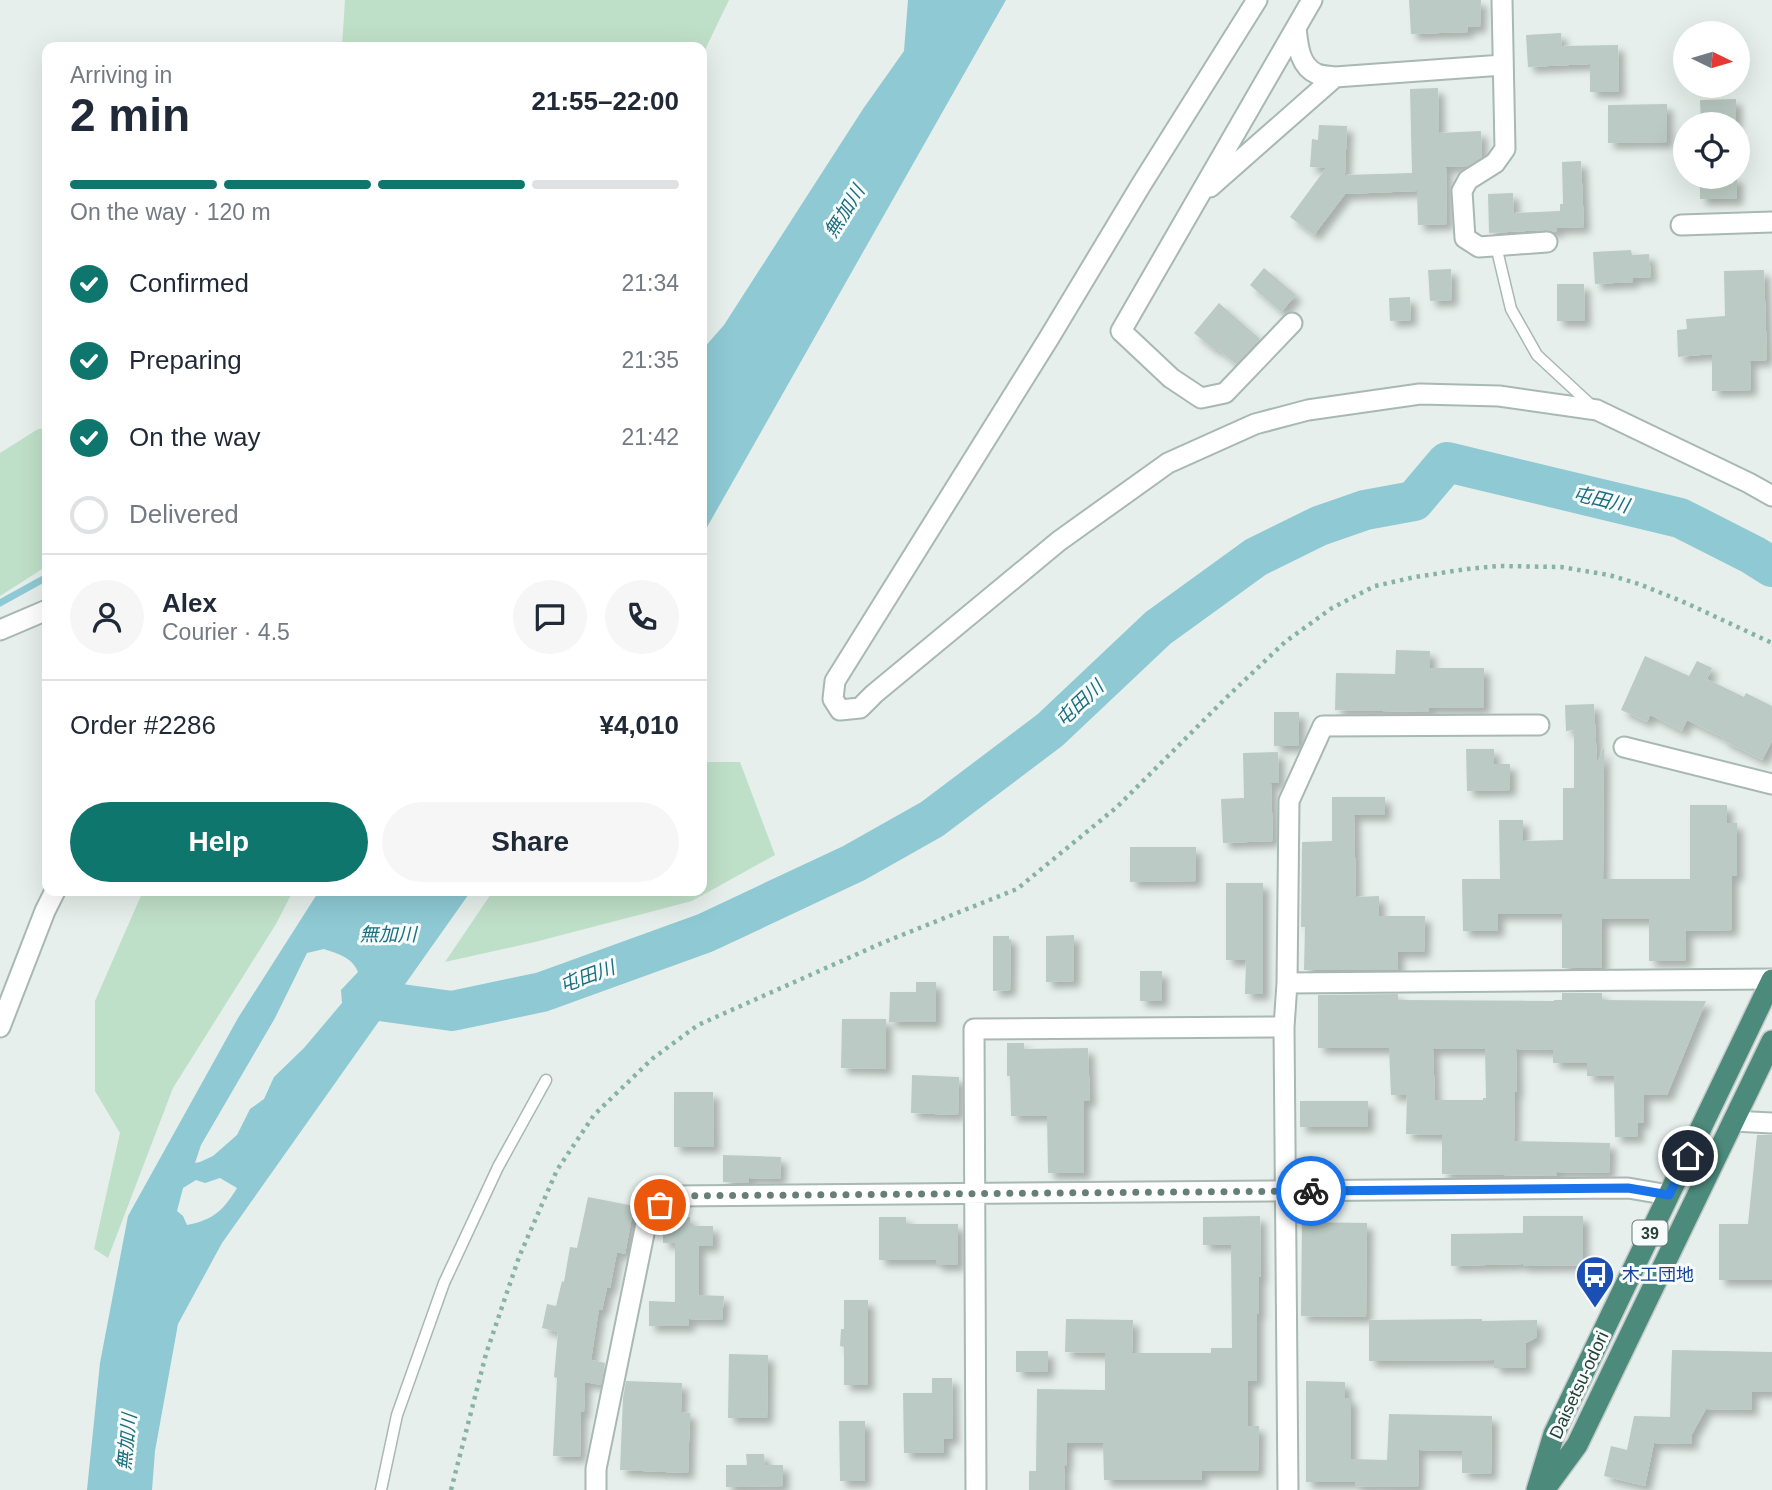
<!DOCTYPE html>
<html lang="en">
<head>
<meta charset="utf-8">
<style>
  :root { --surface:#fff; --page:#f6f6f7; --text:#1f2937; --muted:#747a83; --line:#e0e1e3; --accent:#0f766e }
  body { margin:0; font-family:Helvetica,"Noto Sans JP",sans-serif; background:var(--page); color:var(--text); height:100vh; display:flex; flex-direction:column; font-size:26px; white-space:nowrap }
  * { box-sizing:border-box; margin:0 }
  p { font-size:23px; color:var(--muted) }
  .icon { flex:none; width:38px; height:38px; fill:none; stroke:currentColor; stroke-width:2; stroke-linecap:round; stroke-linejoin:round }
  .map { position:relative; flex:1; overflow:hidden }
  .side { position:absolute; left:42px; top:42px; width:665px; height:854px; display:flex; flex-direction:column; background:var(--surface); border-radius:14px; box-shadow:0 7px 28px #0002 }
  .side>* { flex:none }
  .needle { width:46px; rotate:95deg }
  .buttons { position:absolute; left:1673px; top:21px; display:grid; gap:14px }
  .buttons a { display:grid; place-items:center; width:77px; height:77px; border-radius:50%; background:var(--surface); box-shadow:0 7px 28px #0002; font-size:35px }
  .pin { position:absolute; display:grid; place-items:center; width:60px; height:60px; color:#fff; margin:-30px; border:4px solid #fff; border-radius:50%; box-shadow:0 2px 7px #0007 }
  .courier { position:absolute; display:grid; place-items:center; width:70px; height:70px; margin:-35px; border:5px solid #1a73e8; border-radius:50%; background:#fff; color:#222; box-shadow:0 2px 9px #0007 }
  .overview em { font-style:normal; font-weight:700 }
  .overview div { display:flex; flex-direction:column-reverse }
  .overview { display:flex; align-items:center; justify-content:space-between; height:119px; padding:0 28px }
  h1 { font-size:46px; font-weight:700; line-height:52px }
  .bar { display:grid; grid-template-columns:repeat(4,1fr); gap:10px 7px; align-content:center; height:84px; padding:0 28px }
  .bar i { height:9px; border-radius:5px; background:var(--line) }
  .bar .selected { background:var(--accent) }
  .bar p { grid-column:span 4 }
  .line { display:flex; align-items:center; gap:18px; padding:0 28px; border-top:2px solid var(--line) }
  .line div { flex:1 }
  .round { display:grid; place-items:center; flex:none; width:74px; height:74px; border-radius:37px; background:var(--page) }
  ol { padding:0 28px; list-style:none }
  li { display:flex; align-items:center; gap:21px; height:77px }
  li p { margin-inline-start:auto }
  li .icon { padding:7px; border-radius:50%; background:var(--accent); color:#fff; stroke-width:4 }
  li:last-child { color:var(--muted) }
  li i { width:38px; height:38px; border:4px solid var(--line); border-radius:50% }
  .button { display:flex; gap:14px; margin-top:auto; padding:14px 28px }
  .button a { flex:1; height:80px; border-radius:42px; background:var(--accent); color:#fff; font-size:28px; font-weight:700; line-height:80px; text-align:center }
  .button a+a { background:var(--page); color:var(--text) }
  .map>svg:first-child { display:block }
  .green { fill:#bfe0c8 }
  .water { fill:#8ec9d4; fill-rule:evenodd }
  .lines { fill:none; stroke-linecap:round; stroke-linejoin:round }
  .stream { stroke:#8ec9d4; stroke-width:7 }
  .river { stroke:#8ec9d4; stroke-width:40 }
  .building { fill:#bbcac4; fill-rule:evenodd; filter:url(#shadow) }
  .service-casing { stroke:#a8b8b2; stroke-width:13 }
  .minor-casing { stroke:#a8b8b2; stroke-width:23 }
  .trunk-casing { stroke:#c2cac8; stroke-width:24 }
  .path { stroke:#86b3a5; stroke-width:4.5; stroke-dasharray:3.5 5; stroke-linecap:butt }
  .service { stroke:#fff; stroke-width:10 }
  .minor { stroke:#fff; stroke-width:19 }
  .trunk { stroke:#4c8a7c; stroke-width:21 }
  .done { stroke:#687f78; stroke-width:7; stroke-dasharray:0 12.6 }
  .route { stroke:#1a73e8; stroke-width:9 }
  .labels { text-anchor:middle; stroke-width:6; stroke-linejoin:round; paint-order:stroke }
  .shield { fill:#f7fbf9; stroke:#637a73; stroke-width:2 }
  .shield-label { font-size:16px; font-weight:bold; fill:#24423a }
  .transit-label { font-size:18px; fill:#164399; stroke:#f7fbf9; text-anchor:start }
  .street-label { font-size:18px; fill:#24423a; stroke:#f7fbf9 }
  .water-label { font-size:19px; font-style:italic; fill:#1c6f80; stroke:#f7fbf9 }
</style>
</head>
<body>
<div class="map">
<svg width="1772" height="1490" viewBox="0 0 1772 1490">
  <defs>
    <filter id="shadow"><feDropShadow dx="6" dy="6" stdDeviation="3.5" flood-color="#0004"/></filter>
  </defs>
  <rect width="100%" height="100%" fill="#e6efeb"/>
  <!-- green -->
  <path class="green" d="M345,0H729L702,56V47H342Z
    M47,428V566L0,596V453L38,429Z
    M702,762H740L775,855L692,901L535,942L445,962L493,891H702Z
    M143,891H293L276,924L173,1088L108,1258L94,1249L120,1133L95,1091V1001Z"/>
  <!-- water -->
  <path class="water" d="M908,0H1006L702,536V350L724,325L863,109L904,51Z
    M319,891H471L222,1243L178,1324L155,1451L152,1490H87L100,1363L128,1216L238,1018ZM324,949C338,954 352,957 358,972L341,990L342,1003L304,1048L274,1077L264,1099L250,1109L237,1135L213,1156L200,1162L195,1163L201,1145L275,1018L307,953ZM220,1178L237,1188C223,1211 213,1220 187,1225L183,1216L177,1211L183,1188L196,1180L205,1183Z"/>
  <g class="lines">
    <!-- stream -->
    <path class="stream" d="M0,603L47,577"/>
    <!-- river -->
    <path class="river" d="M365,999L452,1011L542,992L705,933L854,863L932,819L1050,730L1158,628L1256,557L1319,526L1365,510L1414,501L1447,462L1680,518L1753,555L1772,567"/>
  </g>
  <!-- building -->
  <path class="building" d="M1409,0H1481L1480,27H1468V32L1411,34Z
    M1561,33L1562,46L1618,45L1619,92H1590V64L1528,67L1526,35Z
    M1438,88L1439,133L1481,131L1482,157L1468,166L1446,167L1447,224L1418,225L1417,191L1345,194L1314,235L1290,217L1326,168L1310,167L1312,139L1318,140L1319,125L1347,126L1345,175L1412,173L1410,89Z
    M1736,99V124H1701L1700,100Z
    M1667,104V142L1608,143V105Z
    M1581,161L1584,227L1557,228V232L1546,230L1489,233L1488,194L1513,193L1514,213L1560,211V204H1563L1562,162Z
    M1700,177H1737V199H1700Z
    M1631,250L1632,255L1649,254L1651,277L1633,278V282L1595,284L1593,252Z
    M1264,268L1296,295L1281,312L1250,285Z
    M1451,269L1452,300L1430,301L1428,270Z
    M1764,270L1767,360L1750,361L1751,390L1712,391V354L1678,357L1677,330L1687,329L1686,319L1725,316L1724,271Z
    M1557,284H1584L1585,321H1557Z
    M1410,297L1411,320L1390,321L1389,298Z
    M1219,303L1260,339L1236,364L1216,348L1215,350L1194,333Z
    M1396,650L1430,651V668H1484V708H1429V712L1335,710L1336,673L1395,674Z
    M1645,656L1689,676L1697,661L1712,668L1707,679L1744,697L1746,693L1772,706V741L1762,760L1722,740L1724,738L1687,720L1682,731L1650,715L1647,722L1621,710Z
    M1594,704L1597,763L1604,747L1603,879H1690V805H1727V823H1737V876H1732V930L1686,931V961H1649V919H1602V968H1562V914H1498V931H1463L1462,879H1500L1499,820H1523V841L1563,840V788H1574V730L1566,731L1565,705Z
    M1274,712H1299V746H1274Z
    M1466,749H1494V764H1510V790L1467,791Z
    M1278,752L1279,783H1271L1273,841L1223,843L1221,799L1244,798L1243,753Z
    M1332,797H1385V815H1354L1356,897L1379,896V916H1425L1424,952H1398V970H1304L1305,927H1301L1302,842L1332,841Z
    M1130,847H1196V881L1130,882Z
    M1226,883H1263V994H1245L1246,960H1226Z
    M1074,935V981L1046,982V936Z
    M993,936H1009V940L1011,939L1010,990L993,991Z
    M1140,971H1162V1001H1140Z
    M916,982H936V1022H889L890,992H916Z
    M1562,993H1602V1000L1706,1001L1667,1095H1644V1123H1638V1137H1615L1614,1076H1587V1063H1553V1050L1516,1049L1517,1092H1515L1514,1141L1610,1143L1609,1173L1557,1172V1176L1442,1174V1135L1406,1134L1407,1095H1391L1389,1048H1318V995L1398,994V1000L1554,1001V1000H1562ZM1433,1049H1485L1486,1098H1483V1100H1435Z
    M842,1019H886V1069L841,1068Z
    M1007,1043H1024V1049L1088,1048L1090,1101H1084V1173H1048L1047,1116H1011L1010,1076H1007Z
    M912,1075L959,1077L958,1115L911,1113Z
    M674,1092H713L714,1147H674Z
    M1300,1101H1368V1127H1300Z
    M1757,1135H1772V1280H1719V1224H1748Z
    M723,1155L781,1157L780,1179L749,1178V1183L723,1182Z
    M588,1197L634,1206L625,1254L617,1252L610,1288H607L602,1310L599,1309L591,1360L605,1363L601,1385L585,1382L584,1412H581L580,1457L553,1456L557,1378L554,1377L558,1332L542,1328L547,1304L556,1306L562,1281L564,1282L570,1247L577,1248Z
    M665,1216L690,1217V1226H713V1246H699V1295L724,1296L722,1320L689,1319V1326H649V1301L675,1302V1243H663V1218Z
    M1260,1216L1261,1277H1259V1314H1257V1381H1248V1426H1259L1258,1471H1202V1480H1104L1103,1443H1067L1066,1466H1064L1065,1490H1029V1471H1036L1037,1389L1105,1390V1353L1065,1352L1066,1319L1133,1320L1132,1353H1211V1348H1232L1231,1245H1203V1217Z
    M1523,1216H1583V1265L1523,1266V1264L1451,1266V1234L1523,1233Z
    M879,1217H906V1224H958V1265H936V1260H879Z
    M1302,1222L1367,1223L1366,1317L1301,1316Z
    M844,1300H868V1385H844V1347L840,1346L841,1329H844Z
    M1482,1319V1321L1537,1320V1337L1526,1343V1368H1494V1360L1369,1361V1320Z
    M1672,1350L1772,1352V1392H1752V1410L1706,1409L1692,1434V1444L1654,1443L1645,1486L1604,1476L1611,1446L1627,1450L1634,1416L1670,1417Z
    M1016,1351H1048V1372H1016Z
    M729,1354L768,1355L767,1418H728Z
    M932,1378H952L953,1439H944V1453H904L903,1393H932Z
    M626,1381L682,1383L681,1412L690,1413L688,1473L620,1470L623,1398Z
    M1306,1381L1345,1382V1398H1351V1459L1387,1460L1389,1414L1492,1416L1491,1474L1462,1473V1451L1419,1450L1418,1487L1355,1486V1482H1306Z
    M839,1421H865V1481H840Z
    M746,1454H764L765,1465H783V1486L726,1487V1465H747Z"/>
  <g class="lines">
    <!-- service casing -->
    <g class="service-casing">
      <path id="service" d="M1496,246L1511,309L1537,355L1592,406
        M381,1490L397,1415L444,1283L498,1167L546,1080"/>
    </g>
    <!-- minor casing -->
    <g class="minor-casing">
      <path id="minor" d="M1257,0L1141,185L1049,338L835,681L833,699L840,710L860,708L874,694L1059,541L1168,463L1255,424L1308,410L1420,394L1499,396L1597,410L1749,483L1772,496
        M1502,0L1505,149L1495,163L1468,180L1462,191L1465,238L1479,247L1547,242
        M1296,28C1298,45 1299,66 1317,74C1322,76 1330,76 1335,77
        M1210,187L1335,77L1503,65
        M1681,225L1772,222
        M1292,323L1225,393L1201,398L1171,378L1121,331L1312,0
        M0,630L47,610
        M1624,747L1772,784
        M1287,983L1772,979
        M0,1027L45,911L55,891
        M1733,1121L1772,1123
        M596,1490V1469L648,1214L672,1196L1628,1188L1669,1195
        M976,1490L974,1029L1284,1027
        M1288,1490L1284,1027L1287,983L1289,801L1323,726L1539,725"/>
    </g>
    <!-- trunk casing -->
    <g class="trunk-casing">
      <path id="trunk" d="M1537,1490L1554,1434L1772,980
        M1544,1490L1577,1445L1772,1041"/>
    </g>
    <!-- path -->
    <path class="path" d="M451,1490L486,1354L519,1257L557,1170L594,1115L652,1059L698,1025L882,943L1017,889L1117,807L1229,695L1285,642L1332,608L1375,586L1415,577L1467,569L1498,566L1561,567L1609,575L1639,584L1686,603L1772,643"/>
    <!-- service -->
    <use href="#service" class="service"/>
    <!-- minor -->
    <use href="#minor" class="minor"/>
    <!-- trunk -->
    <use href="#trunk" class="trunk"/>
  </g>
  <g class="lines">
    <!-- done -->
    <path class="done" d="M660,1205L672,1196L1311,1191"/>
    <!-- route -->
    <path class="route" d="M1311,1191L1628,1188L1669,1195L1688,1156"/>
  </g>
  <!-- icons -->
  <defs>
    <g id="bus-pin" transform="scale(2.0125)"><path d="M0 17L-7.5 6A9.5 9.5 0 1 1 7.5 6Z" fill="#1a4fb4" stroke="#f7fbf9"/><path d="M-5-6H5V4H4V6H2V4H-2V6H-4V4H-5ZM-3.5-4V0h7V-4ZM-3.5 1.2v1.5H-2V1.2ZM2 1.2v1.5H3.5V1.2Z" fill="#fff"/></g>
  </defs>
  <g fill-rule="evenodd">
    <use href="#bus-pin" x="1595" y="1275"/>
  </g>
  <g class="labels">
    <!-- shield labels -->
    <rect class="shield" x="1632.5" y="1220.5" width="35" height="25" rx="5"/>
    <g class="shield-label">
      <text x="1650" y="1239">39</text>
    </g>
    <!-- transit labels -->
    <g class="transit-label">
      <text x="1622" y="1281">木工団地</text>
    </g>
    <!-- street labels -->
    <g class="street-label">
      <text transform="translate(1579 1385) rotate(-65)" y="6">Daisetsu-odori</text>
    </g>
    <!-- water labels -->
    <g class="water-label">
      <text transform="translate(844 211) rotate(-58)" y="7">無加川</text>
      <text transform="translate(1601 499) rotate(14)" y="7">屯田川</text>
      <text transform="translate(1079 703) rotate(-43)" y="7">屯田川</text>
      <text x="388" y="941">無加川</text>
      <text transform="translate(587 976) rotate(-20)" y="7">屯田川</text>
      <text transform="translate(126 1442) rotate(-84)" y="7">無加川</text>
    </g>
  </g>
</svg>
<div class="buttons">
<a><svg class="needle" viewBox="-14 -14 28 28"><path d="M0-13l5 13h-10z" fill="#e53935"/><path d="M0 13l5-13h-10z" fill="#747a83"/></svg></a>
<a><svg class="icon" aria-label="locate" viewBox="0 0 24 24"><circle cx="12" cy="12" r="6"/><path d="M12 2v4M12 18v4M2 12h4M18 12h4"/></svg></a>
</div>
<div class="pin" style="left:660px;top:1205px;background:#ea580c"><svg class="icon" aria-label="bag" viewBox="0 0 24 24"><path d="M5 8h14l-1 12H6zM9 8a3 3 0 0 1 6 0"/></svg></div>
<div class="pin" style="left:1688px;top:1156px;background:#1f2937"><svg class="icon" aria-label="home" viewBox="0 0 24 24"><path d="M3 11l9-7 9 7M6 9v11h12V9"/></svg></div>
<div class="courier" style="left:1311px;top:1191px"><svg class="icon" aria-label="bike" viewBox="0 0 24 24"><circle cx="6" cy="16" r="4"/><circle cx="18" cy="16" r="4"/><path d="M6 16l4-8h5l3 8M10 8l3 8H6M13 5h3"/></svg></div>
<section class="side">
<div class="overview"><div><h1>2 min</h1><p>Arriving in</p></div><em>21:55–22:00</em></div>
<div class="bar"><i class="selected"></i><i class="selected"></i><i class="selected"></i><i></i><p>On the way · 120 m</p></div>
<ol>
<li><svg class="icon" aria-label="check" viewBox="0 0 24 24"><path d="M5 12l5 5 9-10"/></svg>Confirmed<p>21:34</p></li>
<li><svg class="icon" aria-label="check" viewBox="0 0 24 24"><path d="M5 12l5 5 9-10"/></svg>Preparing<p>21:35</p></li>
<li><svg class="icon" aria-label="check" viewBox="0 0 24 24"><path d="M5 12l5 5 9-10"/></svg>On the way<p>21:42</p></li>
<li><i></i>Delivered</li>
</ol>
<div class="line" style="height:126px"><a class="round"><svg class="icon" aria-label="person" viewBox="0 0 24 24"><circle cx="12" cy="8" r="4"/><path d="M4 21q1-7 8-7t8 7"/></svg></a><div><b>Alex</b><p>Courier · 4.5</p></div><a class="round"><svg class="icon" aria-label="chat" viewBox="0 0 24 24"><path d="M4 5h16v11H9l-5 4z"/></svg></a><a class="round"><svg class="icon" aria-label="phone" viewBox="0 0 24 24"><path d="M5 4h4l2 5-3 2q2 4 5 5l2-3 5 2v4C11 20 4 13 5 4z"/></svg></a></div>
<div class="line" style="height:91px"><div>Order #2286</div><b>¥4,010</b></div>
<div class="button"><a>Help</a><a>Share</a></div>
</section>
</div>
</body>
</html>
